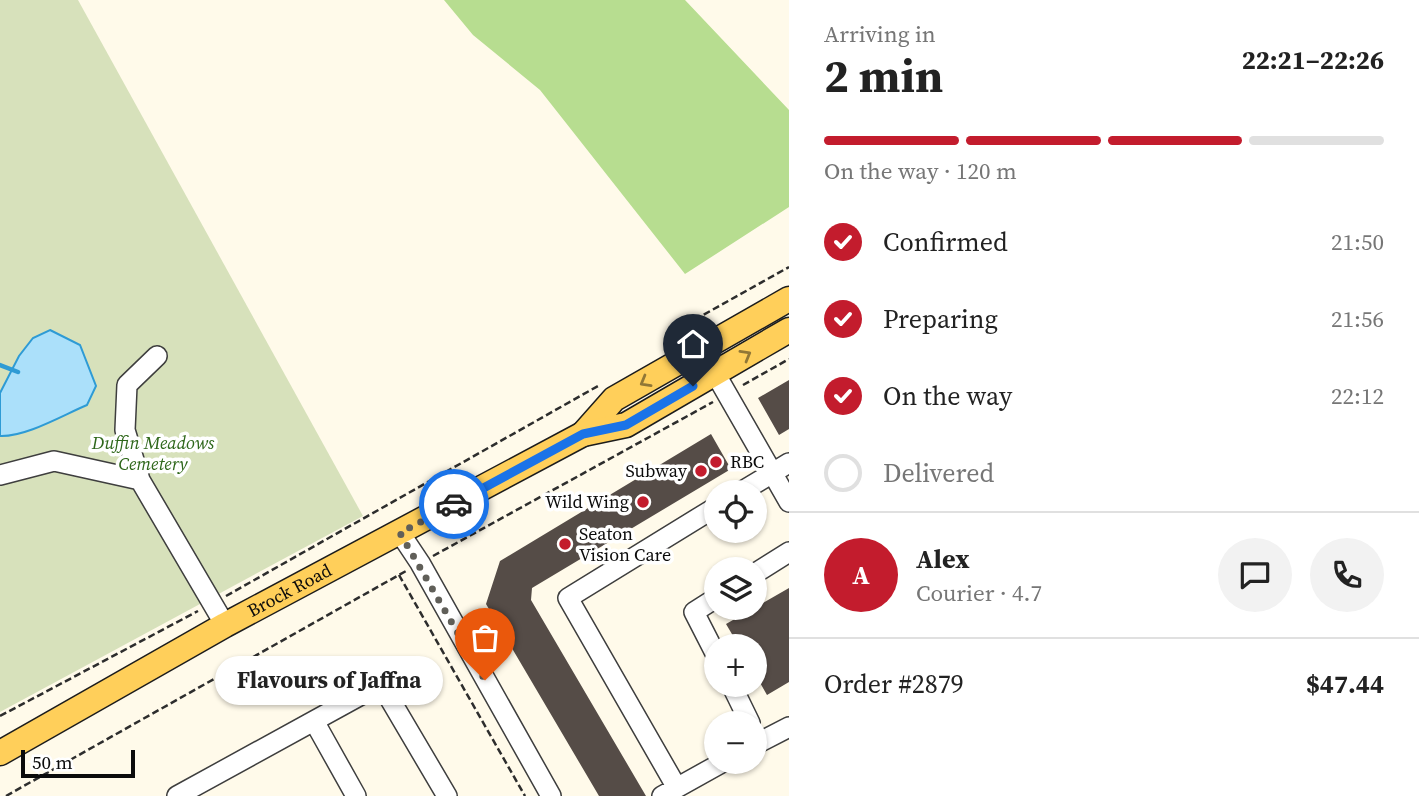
<!DOCTYPE html>
<html lang="en">
<head>
<meta charset="utf-8">
<style>
  :root { --surface:#fff; --page:#f2f2f2; --text:#222; --muted:#767676; --line:#e0e0e0; --accent:#c31c2d }
  body { margin:0; font-family:"Source Serif 4",serif; background:var(--page); color:var(--text); height:100vh; display:flex; flex-direction:column; font-size:26px; white-space:nowrap }
  * { box-sizing:border-box; margin:0 }
  p { font-size:23px; color:var(--muted) }
  .icon { flex:none; width:38px; height:38px; fill:none; stroke:currentColor; stroke-width:2; stroke-linecap:round; stroke-linejoin:round }
  .map { position:relative; flex:1; overflow:hidden }
  .sheet { display:flex; flex-direction:column; background:var(--surface); width:630px }
  .sheet>* { flex:none }
  .tools { position:absolute; left:704px; top:480px; display:grid; gap:14px }
  .tools a { display:grid; place-items:center; width:63px; height:63px; border-radius:50%; background:var(--surface); box-shadow:0 2px 5px #0004; font-size:35px }
  .scale { position:absolute; left:21px; bottom:18px; width:114px; box-sizing:border-box; padding-left:7px; border:4px solid #0b0b0b; border-top:0; font-size:19px; line-height:24px; white-space:nowrap; color:#0b0b0b; -webkit-text-stroke:5px #fff; paint-order:stroke }
  .pin { position:absolute; display:grid; place-items:center; width:60px; height:60px; color:#fff; margin:-72px -30px; border-radius:50% 50% 50% 0; rotate:-45deg; box-shadow:0 0 7px #0007 }
  .pin .icon { rotate:45deg }
  .courier { position:absolute; display:grid; place-items:center; width:70px; height:70px; margin:-35px; border:5px solid #1a73e8; border-radius:50%; background:#fff; color:#222; box-shadow:0 2px 9px #0007 }
  .bubble { position:absolute; height:49px; border-radius:24px; background:var(--surface); box-shadow:0 2px 5px #0004; font-size:23px; font-weight:700; line-height:49px; text-align:center }
  .head em { font-style:normal; font-weight:700 }
  .head div { display:flex; flex-direction:column-reverse }
  .head { display:flex; align-items:center; justify-content:space-between; height:119px; padding:0 35px }
  h1 { font-size:46px; font-weight:700; line-height:52px }
  .bar { display:grid; grid-template-columns:repeat(4,1fr); gap:10px 7px; align-content:center; height:84px; padding:0 35px }
  .bar i { height:9px; border-radius:5px; background:var(--line) }
  .bar .active { background:var(--accent) }
  .bar p { grid-column:span 4 }
  .line { display:flex; align-items:center; gap:18px; padding:0 35px; border-top:2px solid var(--line) }
  .line div { flex:1 }
  .round { display:grid; place-items:center; flex:none; width:74px; height:74px; border-radius:37px; background:var(--page) }
  ol { padding:0 35px; list-style:none }
  li { display:flex; align-items:center; gap:21px; height:77px }
  li p { margin-inline-start:auto }
  li .icon { padding:7px; border-radius:50%; background:var(--accent); color:#fff; stroke-width:4 }
  li:last-child { color:var(--muted) }
  li i { width:38px; height:38px; border:4px solid var(--line); border-radius:50% }
  main { display:flex; flex:1; min-height:0 }
  .map>svg:first-child { display:block }
  .forest { fill:#b7dd90 }
  .cemetery { fill:#d7e1bb }
  .water { fill:#abe0fa; stroke:#2e9bd5; stroke-width:2 }
  .lines { fill:none; stroke-linecap:round; stroke-linejoin:round }
  .stream { stroke:#2e9bd5; stroke-width:4.5 }
  .building { fill:#554c47 }
  .minor-casing { stroke:#3e3e3e; stroke-width:22 }
  .major-casing { stroke:#1c1c1c; stroke-width:27 }
  .path { stroke:#2d2d2d; stroke-width:2.5; stroke-dasharray:7 3.5; stroke-linecap:butt }
  .minor { stroke:#fff; stroke-width:19 }
  .major { stroke:#ffcf5a; stroke-width:24 }
  .oneway { stroke:#917736 }
  .done { stroke:#605f59; stroke-width:7; stroke-dasharray:0 12.6 }
  .route { stroke:#1a73e8; stroke-width:9 }
  .poi-dot { fill:#c31c2d; stroke:#fff; stroke-width:2.5 }
  .labels { text-anchor:middle; stroke-width:7; stroke-linejoin:round; paint-order:stroke }
  .park-label { font-size:18px; font-style:italic; fill:#2d6619; stroke:#fff }
  .poi-label { font-size:18px; fill:#0b0b0b; stroke:#fff; text-anchor:start }
  .street-label { font-size:18px; fill:#0b0b0b; stroke:#fff }
</style>
</head>
<body>
<main>
<div class="map">
<svg width="789" height="796" viewBox="0 0 789 796">
  <rect width="100%" height="100%" fill="#fffaea"/>
  <!-- forest -->
  <path class="forest" d="M444,0H685L789,110V207L685,274L540,90L473,35Z"/>
  <!-- cemetery -->
  <path class="cemetery" d="M0,0H78L363,516L0,712Z"/>
  <!-- water -->
  <path class="water" d="M50,330L80,345L96,386L87,405C63,415 26,437 0,436V393L19,356L33,338Z"/>
  <g class="lines">
    <!-- stream -->
    <path class="stream" d="M0,365L18,372"/>
  </g>
  <!-- building -->
  <path class="building" d="M789,380V429L779,435L758,398Z
    M711,434L731,469L532,588L531,600L646,796H599L486,604L500,561Z
    M789,588V682L767,695L754,672V646H739L726,624Z"/>
  <g class="lines">
    <!-- minor casing -->
    <g class="minor-casing">
      <path id="minor" d="M715,373L789,502
        M0,475L54,461L140,480L225,625
        M140,480L125,430L127,385L157,356
        M741,492L789,463
        M400,533L420,563L551,796
        M754,574L789,552
        M716,598L694,612L716,655
        M731,684L750,723
        M314,721L356,796
        M760,742L789,727
        M677,788L568,598L716,507
        M177,796L381,684L447,796
        M662,796L725,761"/>
    </g>
    <!-- major casing -->
    <g class="major-casing">
      <g id="major">
        <path d="M583,434L614,399L789,299"/>
        <path id="s1" d="M0,753L225,625L583,434L626,425L789,330"/>
      </g>
    </g>
    <!-- path -->
    <path class="path" d="M673,342L687,324L789,267
      M743,385L789,359
      M433,556L713,402
      M399,575L525,796
      M226,596L598,386
      M0,716L198,611
      M6,796L406,571"/>
    <!-- minor -->
    <use href="#minor" class="minor"/>
    <!-- major -->
    <use href="#major" class="major"/>
  </g>
  <!-- one-way arrows -->
  <defs><path id="oneway-chevron" d="M-2-3.5L2.5 0L-2 3.5" fill="none" stroke-width="1.6" stroke-linecap="round" stroke-linejoin="round" transform="scale(1.75)"/></defs>
  <g class="oneway">
    <use href="#oneway-chevron" transform="translate(746 355) rotate(-30)"/>
    <use href="#oneway-chevron" transform="translate(645 382) rotate(150)"/>
  </g>
  <g class="lines">
    <!-- done -->
    <path class="done" d="M454,504L400,533L485,680"/>
    <!-- route -->
    <path class="route" d="M454,504L583,434L626,425L693,386"/>
  </g>
  <!-- markers -->
  <g class="poi-dot">
    <circle cx="716" cy="462" r="7"/>
    <circle cx="701" cy="471" r="7"/>
    <circle cx="643" cy="502" r="7"/>
    <circle cx="565" cy="544" r="7"/>
  </g>
  <g class="labels">
    <!-- park labels -->
    <g class="park-label">
      <text x="153" y="449">Duffin Meadows<tspan x="153" dy="21">Cemetery</tspan></text>
    </g>
    <!-- poi labels -->
    <g class="poi-label">
      <text x="730" y="468">RBC</text>
      <text x="687" y="477" text-anchor="end">Subway</text>
      <text x="629" y="508" text-anchor="end">Wild Wing</text>
      <text x="579" y="540">Seaton<tspan x="579" dy="21">Vision Care</tspan></text>
    </g>
    <!-- street labels -->
    <g class="street-label">
      <text dy="6" stroke="none"><textPath href="#s1" startOffset="332">Brock Road</textPath></text>
    </g>
  </g>
</svg>
<div class="tools">
<a><svg class="icon" aria-label="locate" viewBox="0 0 24 24"><circle cx="12" cy="12" r="6"/><path d="M12 2v4M12 18v4M2 12h4M18 12h4"/></svg></a>
<a><svg class="icon" aria-label="layers" viewBox="0 0 24 24"><path d="M12 4l9 5-9 5-9-5zM3 14l9 5 9-5"/></svg></a>
<a>+</a>
<a>−</a>
</div>
<div class="scale">50 m</div>
<div class="pin" style="left:485px;top:680px;background:#ea580c"><svg class="icon" aria-label="bag" viewBox="0 0 24 24"><path d="M5 8h14l-1 12H6zM9 8a3 3 0 0 1 6 0"/></svg></div>
<div class="pin" style="left:693px;top:386px;background:#1f2937"><svg class="icon" aria-label="home" viewBox="0 0 24 24"><path d="M3 11l9-7 9 7M6 9v11h12V9"/></svg></div>
<div class="courier" style="left:454px;top:504px"><svg class="icon" aria-label="car" viewBox="0 0 24 24"><path d="M5 17H2v-5l4-1 3-4h7l3 4 3 1v5h-3M9 17h6M6 11h13"/><circle cx="7" cy="17" r="2"/><circle cx="17" cy="17" r="2"/></svg></div>
<div class="bubble" style="left:215px;top:656px;width:228px">Flavours of Jaffna</div>
</div>
<section class="sheet">
<div class="head"><div><h1>2 min</h1><p>Arriving in</p></div><em>22:21–22:26</em></div>
<div class="bar"><i class="active"></i><i class="active"></i><i class="active"></i><i></i><p>On the way · 120 m</p></div>
<ol>
<li><svg class="icon" aria-label="check" viewBox="0 0 24 24"><path d="M5 12l5 5 9-10"/></svg>Confirmed<p>21:50</p></li>
<li><svg class="icon" aria-label="check" viewBox="0 0 24 24"><path d="M5 12l5 5 9-10"/></svg>Preparing<p>21:56</p></li>
<li><svg class="icon" aria-label="check" viewBox="0 0 24 24"><path d="M5 12l5 5 9-10"/></svg>On the way<p>22:12</p></li>
<li><i></i>Delivered</li>
</ol>
<div class="line" style="height:126px"><b class="round" style="background:var(--accent);color:#fff">A</b><div><b>Alex</b><p>Courier · 4.7</p></div><a class="round"><svg class="icon" aria-label="chat" viewBox="0 0 24 24"><path d="M4 5h16v11H9l-5 4z"/></svg></a><a class="round"><svg class="icon" aria-label="phone" viewBox="0 0 24 24"><path d="M5 4h4l2 5-3 2q2 4 5 5l2-3 5 2v4C11 20 4 13 5 4z"/></svg></a></div>
<div class="line" style="height:91px"><div>Order #2879</div><b>$47.44</b></div>
</section>
</main>
</body>
</html>
